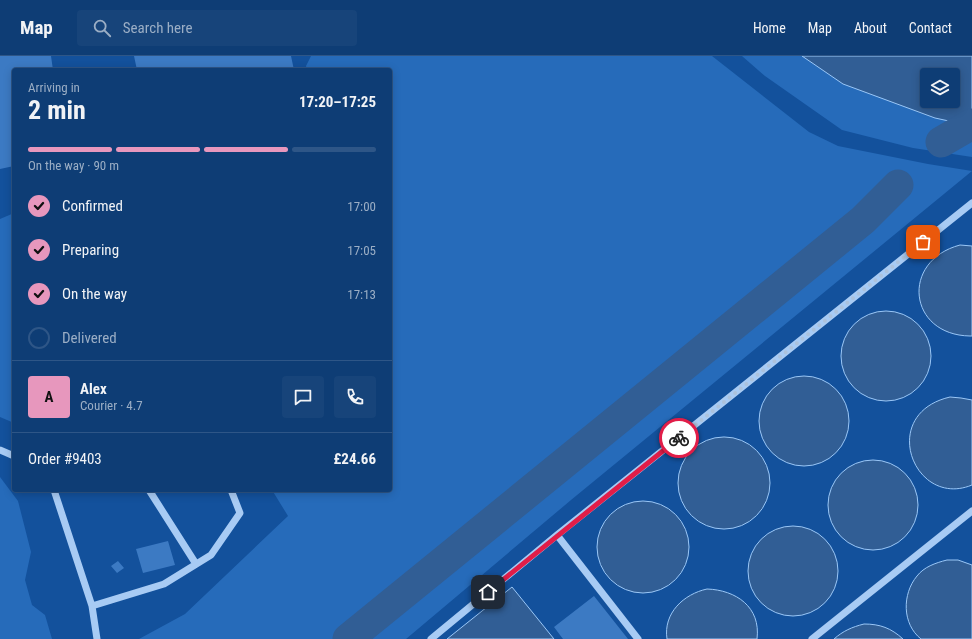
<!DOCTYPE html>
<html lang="en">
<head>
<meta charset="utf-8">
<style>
  :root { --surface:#0e3d75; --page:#17447a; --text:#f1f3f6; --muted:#9baec5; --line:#2e5687; --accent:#e797bd }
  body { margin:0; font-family:"Roboto Condensed",sans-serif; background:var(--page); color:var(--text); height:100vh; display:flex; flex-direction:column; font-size:15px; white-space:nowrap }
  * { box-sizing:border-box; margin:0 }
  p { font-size:13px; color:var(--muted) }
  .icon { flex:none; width:22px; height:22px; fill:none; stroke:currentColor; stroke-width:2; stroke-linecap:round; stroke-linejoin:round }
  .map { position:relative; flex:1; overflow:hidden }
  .side { position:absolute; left:12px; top:12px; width:380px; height:424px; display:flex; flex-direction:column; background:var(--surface); border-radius:4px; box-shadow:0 2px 10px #0003,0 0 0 1px var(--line) }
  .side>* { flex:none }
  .tools { position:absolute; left:920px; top:12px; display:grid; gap:8px }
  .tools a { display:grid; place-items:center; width:40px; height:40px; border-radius:4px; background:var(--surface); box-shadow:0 2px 10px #0003,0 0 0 1px var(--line); font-size:20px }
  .pin { position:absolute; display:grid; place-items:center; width:34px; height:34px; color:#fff; margin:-17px; border-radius:8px; box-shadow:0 2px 6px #0006 }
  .courier { position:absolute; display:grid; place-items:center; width:40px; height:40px; margin:-20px; border:3px solid #e11d48; border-radius:50%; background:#fff; color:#222; box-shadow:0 1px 5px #0007 }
  .head em { font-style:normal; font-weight:700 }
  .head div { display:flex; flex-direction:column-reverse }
  .head { display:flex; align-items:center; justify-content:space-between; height:68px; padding:0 16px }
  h1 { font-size:26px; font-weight:700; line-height:30px }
  .bar { display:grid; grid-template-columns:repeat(4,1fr); gap:6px 4px; align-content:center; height:48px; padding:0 16px }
  .bar i { height:5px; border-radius:3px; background:var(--line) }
  .bar .selected { background:var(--accent) }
  .bar p { grid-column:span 4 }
  .line { display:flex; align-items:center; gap:10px; padding:0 16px; border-top:1px solid var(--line) }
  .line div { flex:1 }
  .round { display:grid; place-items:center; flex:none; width:42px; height:42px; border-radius:4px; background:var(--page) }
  ol { padding:0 16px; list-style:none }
  li { display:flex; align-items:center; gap:12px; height:44px }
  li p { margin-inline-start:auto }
  li .icon { padding:4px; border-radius:50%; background:var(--accent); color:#111; stroke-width:4 }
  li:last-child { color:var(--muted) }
  li i { width:22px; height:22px; border:2px solid var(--line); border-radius:50% }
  header { display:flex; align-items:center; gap:24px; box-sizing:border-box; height:56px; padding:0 20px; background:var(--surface); border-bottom:1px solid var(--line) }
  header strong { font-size:19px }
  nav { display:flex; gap:22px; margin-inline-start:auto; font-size:14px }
  .search { width:280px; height:36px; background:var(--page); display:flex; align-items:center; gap:10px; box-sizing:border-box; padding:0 14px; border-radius:4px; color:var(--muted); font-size:15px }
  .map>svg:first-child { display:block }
  .green { fill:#266bba }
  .water { fill:#315e95; stroke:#9ac7f7; fill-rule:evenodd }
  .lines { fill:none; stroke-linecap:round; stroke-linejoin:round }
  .river { stroke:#315e95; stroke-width:31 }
  .building { fill:#3c7ac3 }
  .minor { stroke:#a8cbf4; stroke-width:7 }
  .done { stroke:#acc2dc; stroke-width:4; stroke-dasharray:0 7.2 }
  .route { stroke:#e11d48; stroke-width:5 }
</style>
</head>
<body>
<header>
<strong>Map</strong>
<div class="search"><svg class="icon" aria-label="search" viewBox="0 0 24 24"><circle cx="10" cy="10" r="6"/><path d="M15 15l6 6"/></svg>Search here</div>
<nav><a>Home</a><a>Map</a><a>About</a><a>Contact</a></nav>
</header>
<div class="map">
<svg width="972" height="583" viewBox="0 0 972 583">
  <rect width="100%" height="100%" fill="#13519c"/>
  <!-- green -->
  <path class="green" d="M311,0H712L809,76L838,90L928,108L972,115L571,444L406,583H139L185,558L288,460L272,434H390V14H307L306,10Z
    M742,0H906L927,19V45H953L972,25V101L913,92L842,74L765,20Z
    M14,157V367L0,361V163Z
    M0,421L18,445L31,496L25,524L32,549L45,559L52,583H0Z"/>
  <!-- water -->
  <path class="water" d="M802,0H972V70L935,62L843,28ZM927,19H953V45H927Z
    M960,189L972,190V280H970C908,279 900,205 960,189Z
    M841 300a45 45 0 1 1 90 0a45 45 0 1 1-90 0Z
    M759 365a45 45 0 1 1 90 0a45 45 0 1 1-90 0Z
    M950,341L961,342L972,344V429C914,453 877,358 950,341Z
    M678 427a46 46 0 1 1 92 0a46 46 0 1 1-92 0Z
    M828 449a45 45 0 1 1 90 0a45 45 0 1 1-90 0Z
    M597 491a46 46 0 1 1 92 0a46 46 0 1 1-92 0Z
    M748 515a45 45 0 1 1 90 0a45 45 0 1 1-90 0Z
    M947,504H958L972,509V583H921C902,568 902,538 917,520C924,511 935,507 947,504Z
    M512,531L554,583H447Z
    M707,533C736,534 761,551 757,583H667C663,557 684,538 707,533Z
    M864,568C880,568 891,572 903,583H834C843,575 852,571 864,568Z"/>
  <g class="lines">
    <!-- river -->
    <path class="river" d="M941,86L972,68
      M348,583L863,164L898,129"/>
  </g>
  <!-- building -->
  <path class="building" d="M0,0H51L53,14H14V110L0,113Z
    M134,0H291L294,14H137Z
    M168,485L175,509L143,517L136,493Z
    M118,505L124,512L117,517L111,510Z
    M594,540L628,583H563L554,571Z"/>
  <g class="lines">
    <!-- minor -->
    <path class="minor" d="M0,394L14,400
      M54,434L92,550L97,583
      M149,434L196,508
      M557,479L638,583
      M92,550L164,528L211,499L240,457L231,434
      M431,583L557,479L972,147
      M812,583L972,455"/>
  </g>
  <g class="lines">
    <!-- done -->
    <path class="done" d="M679,382L923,186"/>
    <!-- route -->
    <path class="route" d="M488,536L679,382"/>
  </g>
</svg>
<div class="tools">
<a><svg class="icon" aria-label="layers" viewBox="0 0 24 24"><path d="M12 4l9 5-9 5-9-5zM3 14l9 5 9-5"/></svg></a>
</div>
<div class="pin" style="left:923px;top:186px;background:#ea580c"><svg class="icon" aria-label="bag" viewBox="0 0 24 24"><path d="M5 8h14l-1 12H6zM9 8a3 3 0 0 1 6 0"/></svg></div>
<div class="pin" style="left:488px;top:536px;background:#1f2937"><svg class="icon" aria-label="home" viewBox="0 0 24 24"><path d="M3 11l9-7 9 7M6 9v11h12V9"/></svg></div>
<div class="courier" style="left:679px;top:382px"><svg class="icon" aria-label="bike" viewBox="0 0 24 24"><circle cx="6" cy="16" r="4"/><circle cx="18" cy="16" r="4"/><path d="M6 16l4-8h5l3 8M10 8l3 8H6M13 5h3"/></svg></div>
<section class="side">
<div class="head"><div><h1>2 min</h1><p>Arriving in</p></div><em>17:20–17:25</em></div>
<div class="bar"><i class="selected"></i><i class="selected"></i><i class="selected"></i><i></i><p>On the way · 90 m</p></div>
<ol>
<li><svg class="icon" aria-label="check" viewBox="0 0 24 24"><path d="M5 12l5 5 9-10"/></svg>Confirmed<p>17:00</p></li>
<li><svg class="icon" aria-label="check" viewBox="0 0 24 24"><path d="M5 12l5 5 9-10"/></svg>Preparing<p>17:05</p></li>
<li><svg class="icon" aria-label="check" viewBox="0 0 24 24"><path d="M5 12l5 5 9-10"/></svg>On the way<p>17:13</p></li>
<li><i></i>Delivered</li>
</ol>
<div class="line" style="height:72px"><b class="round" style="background:var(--accent);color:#111">A</b><div><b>Alex</b><p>Courier · 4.7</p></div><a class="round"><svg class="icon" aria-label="chat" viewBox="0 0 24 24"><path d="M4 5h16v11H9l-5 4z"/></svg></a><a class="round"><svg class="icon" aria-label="phone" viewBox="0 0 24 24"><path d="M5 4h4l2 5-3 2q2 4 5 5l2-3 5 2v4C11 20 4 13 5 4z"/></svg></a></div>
<div class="line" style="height:52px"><div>Order #9403</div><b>£24.66</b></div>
</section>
</div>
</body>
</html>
